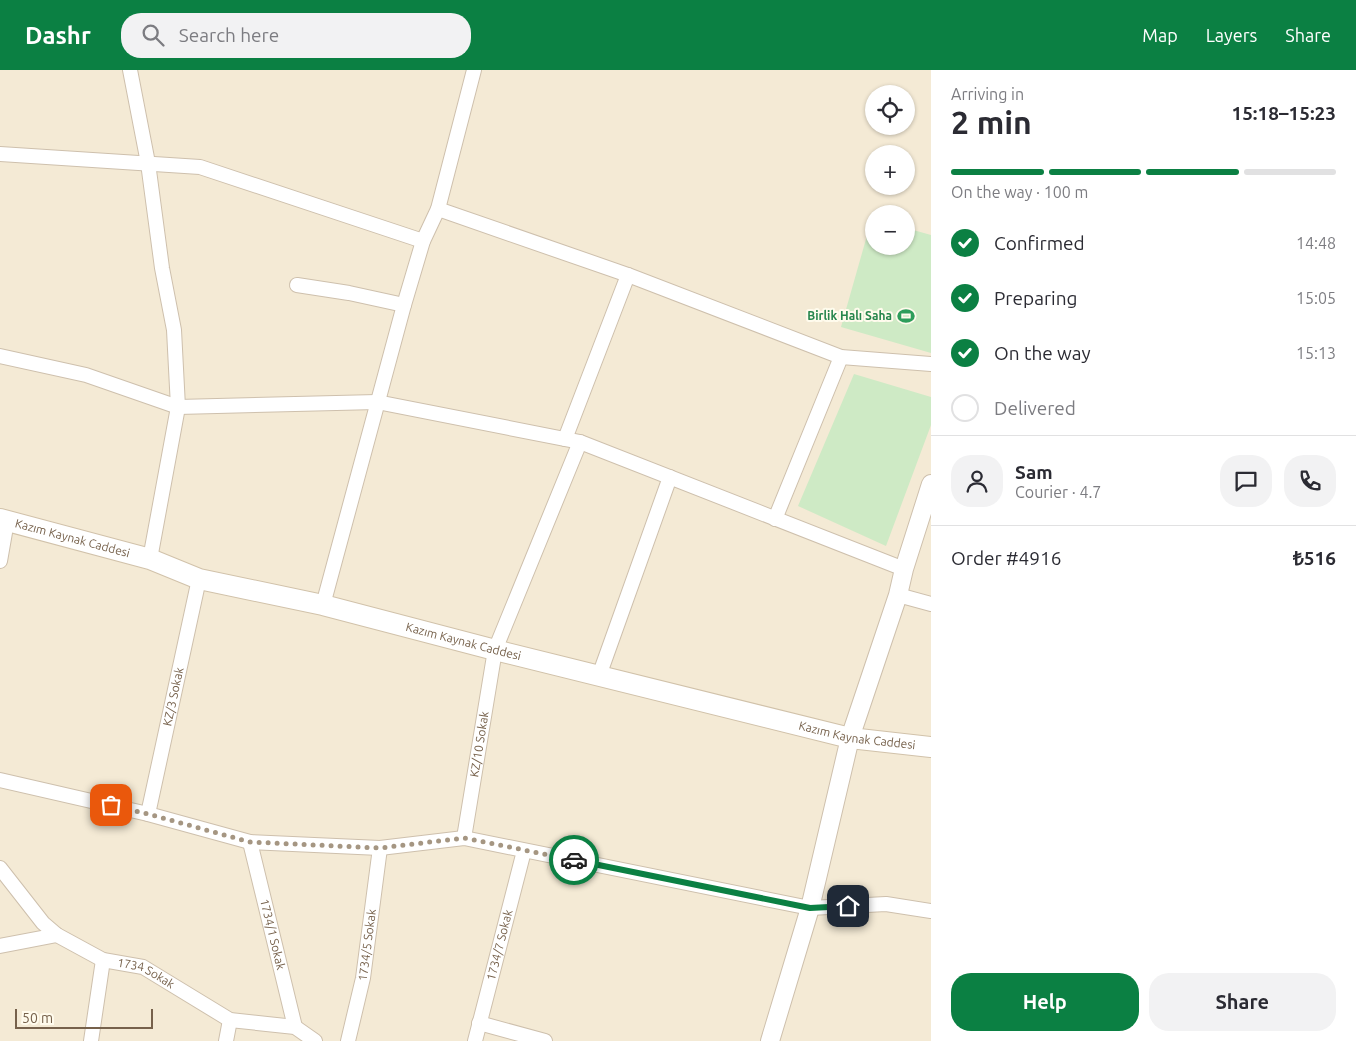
<!DOCTYPE html>
<html lang="en">
<head>
<meta charset="utf-8">
<style>
  :root { --surface:#fff; --page:#f2f2f3; --text:#2b2b33; --muted:#7c7c81; --line:#e1e1e2; --accent:#0b8043 }
  body { margin:0; font-family:Ubuntu,sans-serif; background:var(--page); color:var(--text); height:100vh; display:flex; flex-direction:column; font-size:19px; white-space:nowrap }
  * { box-sizing:border-box; margin:0 }
  p { font-size:16px; color:var(--muted) }
  .icon { flex:none; width:28px; height:28px; fill:none; stroke:currentColor; stroke-width:2; stroke-linecap:round; stroke-linejoin:round }
  .map { position:relative; flex:1; overflow:hidden }
  .sheet { display:flex; flex-direction:column; background:var(--surface); width:425px }
  .sheet>* { flex:none }
  .buttons { position:absolute; left:865px; top:15px; display:grid; gap:10px }
  .buttons a { display:grid; place-items:center; width:50px; height:50px; border-radius:50%; background:var(--surface); box-shadow:0 1px 4px #0004; font-size:25px }
  .scale { position:absolute; left:15px; bottom:12px; width:138px; box-sizing:border-box; padding-left:5px; border:2px solid #76614b; border-top:0; font-size:14px; line-height:18px; white-space:nowrap; color:#76614b; -webkit-text-stroke:4px #fffbed; paint-order:stroke }
  .pin { position:absolute; display:grid; place-items:center; width:42px; height:42px; color:#fff; margin:-21px; border-radius:10px; box-shadow:0 2px 8px #0006 }
  .courier { position:absolute; display:grid; place-items:center; width:50px; height:50px; margin:-25px; border:4px solid #0b8043; border-radius:50%; background:#fff; color:#222; box-shadow:0 1px 6px #0007 }
  .summary em { font-style:normal; font-weight:700 }
  .summary div { display:flex; flex-direction:column-reverse }
  .summary { display:flex; align-items:center; justify-content:space-between; height:85px; padding:0 20px }
  h1 { font-size:32px; font-weight:700; line-height:38px }
  .bar { display:grid; grid-template-columns:repeat(4,1fr); gap:8px 5px; align-content:center; height:60px; padding:0 20px }
  .bar i { height:6px; border-radius:4px; background:var(--line) }
  .bar .active { background:var(--accent) }
  .bar p { grid-column:span 4 }
  .line { display:flex; align-items:center; gap:12px; padding:0 20px; border-top:1px solid var(--line) }
  .line div { flex:1 }
  .round { display:grid; place-items:center; flex:none; width:52px; height:52px; border-radius:20px; background:var(--page) }
  ol { padding:0 20px; list-style:none }
  li { display:flex; align-items:center; gap:15px; height:55px }
  li p { margin-inline-start:auto }
  li .icon { padding:5px; border-radius:50%; background:var(--accent); color:#fff; stroke-width:4 }
  li:last-child { color:var(--muted) }
  li i { width:28px; height:28px; border:2px solid var(--line); border-radius:50% }
  .primary-button { display:flex; gap:10px; margin-top:auto; padding:10px 20px }
  .primary-button a { flex:1; height:58px; border-radius:20px; background:var(--accent); color:#fff; font-size:20px; font-weight:700; line-height:58px; text-align:center }
  .primary-button a+a { background:var(--page); color:var(--text) }
  header { display:flex; align-items:center; gap:30px; box-sizing:border-box; height:70px; padding:0 25px; background:var(--accent); color:#fff }
  header strong { font-size:24px }
  nav { display:flex; gap:28px; margin-inline-start:auto; font-size:18px }
  .search { width:350px; height:45px; background:var(--page); display:flex; align-items:center; gap:12px; box-sizing:border-box; padding:0 18px; border-radius:20px; color:var(--muted); font-size:19px }
  main { display:flex; flex:1; min-height:0 }
  .map>svg:first-child { display:block }
  .residential { fill:#f4ead5; fill-rule:evenodd }
  .green { fill:#ceeac5 }
  .lines { fill:none; stroke-linecap:round; stroke-linejoin:round }
  .minor-casing { stroke:#cec0ad; stroke-width:16 }
  .tertiary-casing { stroke:#cec0ad; stroke-width:20 }
  .secondary-casing { stroke:#d1c2aa; stroke-width:22 }
  .minor { stroke:#fff; stroke-width:14 }
  .tertiary { stroke:#fff; stroke-width:18 }
  .secondary { stroke:#fff; stroke-width:20 }
  .done { stroke:#a59682; stroke-width:5; stroke-dasharray:0 9 }
  .route { stroke:#0b8043; stroke-width:6 }
  .labels { text-anchor:middle; stroke-width:4; stroke-linejoin:round; paint-order:stroke }
  .leisure-label { font-size:12px; font-weight:bold; fill:#27864d; stroke:#fffbed; text-anchor:end }
  .street-label { font-size:12px; fill:#76614b; stroke:#fffbed }
</style>
</head>
<body>
<header>
<strong>Dashr</strong>
<div class="search"><svg class="icon" aria-label="search" viewBox="0 0 24 24"><circle cx="10" cy="10" r="6"/><path d="M15 15l6 6"/></svg>Search here</div>
<nav><a>Map</a><a>Layers</a><a>Share</a></nav>
</header>
<main>
<div class="map">
<svg width="931" height="971" viewBox="0 0 931 971">
  <rect width="100%" height="100%" fill="#fcf7e7"/>
  <!-- residential -->
  <path class="residential" d="M0,0H931V971H0ZM874,24H906V56H874ZM874,84H906V116H874ZM874,144H906V176H874Z"/>
  <!-- green -->
  <path class="green" d="M872,148L874,149V176H906V158L931,165V283L841,257Z
    M854,304L931,327V355L886,476L798,436Z"/>
  <g class="lines">
    <!-- minor casing -->
    <g class="minor-casing">
      <g id="minor">
        <path d="M130,0L148,93L162,198L174,260L178,337L150,489"/>
        <path d="M0,84L200,97L423,171"/>
        <path d="M438,139L628,205L841,287L931,294"/>
        <path d="M297,215L349,223L404,235"/>
        <path d="M0,286L86,305L178,337L377,332L580,372L904,499"/>
        <path d="M565,369L628,205"/>
        <path d="M775,449L841,287"/>
        <path d="M0,491L7,451"/>
        <path d="M898,525L931,534"/>
        <path d="M323,535L404,235L423,171L438,139L474,0"/>
        <path d="M599,606L670,407"/>
        <path d="M0,710L148,744L250,772L380,778L464,768L810,838L886,834L931,841"/>
        <path id="s1" d="M148,744L199,509"/>
        <path id="s2" d="M464,768L495,580L580,372"/>
        <path id="s3" d="M250,772L295,957"/>
        <path id="s4" d="M0,798L43,853L57,865L103,890L143,897L230,950L295,957L315,971"/>
        <path d="M0,876L57,865"/>
        <path d="M479,953L545,971"/>
        <path d="M91,971L103,890"/>
        <path d="M226,971L230,950"/>
        <path id="s5" d="M348,971L363,908L380,778"/>
        <path id="s6" d="M475,971L524,781"/>
      </g>
    </g>
    <!-- tertiary casing -->
    <g class="tertiary-casing">
      <path id="tertiary" d="M770,971L810,838L850,668L898,525L904,499L931,414"/>
    </g>
    <!-- secondary casing -->
    <g class="secondary-casing">
      <g id="secondary">
        <path id="s7" d="M0,449L150,489L199,509L323,535L495,580L850,668L931,677"/>
      </g>
    </g>
    <!-- minor -->
    <use href="#minor" class="minor"/>
    <!-- tertiary -->
    <use href="#tertiary" class="tertiary"/>
    <!-- secondary -->
    <use href="#secondary" class="secondary"/>
  </g>
  <g class="lines">
    <!-- done -->
    <path class="done" d="M111,735L148,744L250,772L380,778L464,768L574,790"/>
    <!-- route -->
    <path class="route" d="M574,790L810,838L848,836"/>
  </g>
  <!-- icons -->
  <defs>
    <g id="stadium-bare" transform="scale(1.35)"><path d="M0-5a6.5 5 0 1 0 0 10a6.5 5 0 1 0 0-10ZM-3.5-1.8h7v3.6h-7Z" fill="#2e9e5b" stroke="#fffbed" stroke-width="2.5" paint-order="stroke"/></g>
  </defs>
  <g fill-rule="evenodd">
    <use href="#stadium-bare" x="906" y="246"/>
  </g>
  <g class="labels">
    <!-- leisure labels -->
    <g class="leisure-label">
      <text x="892" y="250">Birlik Halı Saha</text>
    </g>
    <!-- street labels -->
    <g class="street-label">
      <text dy="4" stroke="none"><textPath href="#s7" startOffset="75">Kazım Kaynak Caddesi</textPath></text>
      <text dy="4" stroke="none"><textPath href="#s7" startOffset="480">Kazım Kaynak Caddesi</textPath></text>
      <text dy="4" stroke="none"><textPath href="#s1" startOffset="120">KZ/3 Sokak</textPath></text>
      <text dy="4" stroke="none"><textPath href="#s7" startOffset="885">Kazım Kaynak Caddesi</textPath></text>
      <text dy="4" stroke="none"><textPath href="#s2" startOffset="95">KZ/10 Sokak</textPath></text>
      <text dy="4" stroke="none"><textPath href="#s3" startOffset="95">1734/1 Sokak</textPath></text>
      <text dy="4" stroke="none"><textPath href="#s5" startOffset="98">1734/5 Sokak</textPath></text>
      <text dy="4" stroke="none"><textPath href="#s6" startOffset="99">1734/7 Sokak</textPath></text>
      <text dy="4" stroke="none"><textPath href="#s4" startOffset="186">1734 Sokak</textPath></text>
    </g>
  </g>
</svg>
<div class="buttons">
<a><svg class="icon" aria-label="locate" viewBox="0 0 24 24"><circle cx="12" cy="12" r="6"/><path d="M12 2v4M12 18v4M2 12h4M18 12h4"/></svg></a>
<a>+</a>
<a>−</a>
</div>
<div class="scale">50 m</div>
<div class="pin" style="left:111px;top:735px;background:#ea580c"><svg class="icon" aria-label="bag" viewBox="0 0 24 24"><path d="M5 8h14l-1 12H6zM9 8a3 3 0 0 1 6 0"/></svg></div>
<div class="pin" style="left:848px;top:836px;background:#1f2937"><svg class="icon" aria-label="home" viewBox="0 0 24 24"><path d="M3 11l9-7 9 7M6 9v11h12V9"/></svg></div>
<div class="courier" style="left:574px;top:790px"><svg class="icon" aria-label="car" viewBox="0 0 24 24"><path d="M5 17H2v-5l4-1 3-4h7l3 4 3 1v5h-3M9 17h6M6 11h13"/><circle cx="7" cy="17" r="2"/><circle cx="17" cy="17" r="2"/></svg></div>
</div>
<section class="sheet">
<div class="summary"><div><h1>2 min</h1><p>Arriving in</p></div><em>15:18–15:23</em></div>
<div class="bar"><i class="active"></i><i class="active"></i><i class="active"></i><i></i><p>On the way · 100 m</p></div>
<ol>
<li><svg class="icon" aria-label="check" viewBox="0 0 24 24"><path d="M5 12l5 5 9-10"/></svg>Confirmed<p>14:48</p></li>
<li><svg class="icon" aria-label="check" viewBox="0 0 24 24"><path d="M5 12l5 5 9-10"/></svg>Preparing<p>15:05</p></li>
<li><svg class="icon" aria-label="check" viewBox="0 0 24 24"><path d="M5 12l5 5 9-10"/></svg>On the way<p>15:13</p></li>
<li><i></i>Delivered</li>
</ol>
<div class="line" style="height:90px"><a class="round"><svg class="icon" aria-label="person" viewBox="0 0 24 24"><circle cx="12" cy="8" r="4"/><path d="M4 21q1-7 8-7t8 7"/></svg></a><div><b>Sam</b><p>Courier · 4.7</p></div><a class="round"><svg class="icon" aria-label="chat" viewBox="0 0 24 24"><path d="M4 5h16v11H9l-5 4z"/></svg></a><a class="round"><svg class="icon" aria-label="phone" viewBox="0 0 24 24"><path d="M5 4h4l2 5-3 2q2 4 5 5l2-3 5 2v4C11 20 4 13 5 4z"/></svg></a></div>
<div class="line" style="height:65px"><div>Order #4916</div><b>₺516</b></div>
<div class="primary-button"><a>Help</a><a>Share</a></div>
</section>
</main>
</body>
</html>
